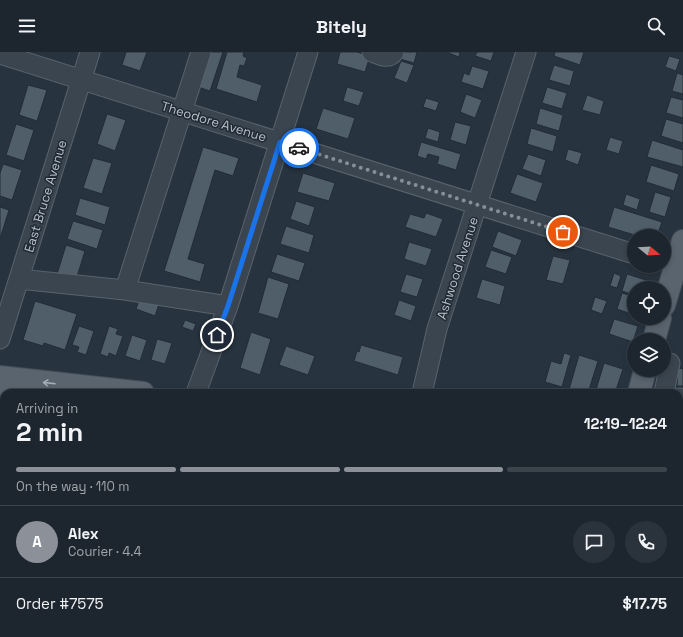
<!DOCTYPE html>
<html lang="en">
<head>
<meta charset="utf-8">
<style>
  :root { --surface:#1d262f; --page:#2a323b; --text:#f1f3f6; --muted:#a0a5aa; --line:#3b434b; --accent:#8c9099 }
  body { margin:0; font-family:"Space Grotesk",sans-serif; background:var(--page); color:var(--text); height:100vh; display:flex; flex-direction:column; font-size:15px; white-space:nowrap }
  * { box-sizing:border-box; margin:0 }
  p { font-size:13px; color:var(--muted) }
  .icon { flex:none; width:22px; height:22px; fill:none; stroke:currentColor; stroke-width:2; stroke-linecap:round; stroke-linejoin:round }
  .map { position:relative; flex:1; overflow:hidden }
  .sheet { position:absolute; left:0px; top:337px; width:683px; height:248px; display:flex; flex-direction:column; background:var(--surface); border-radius:12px 12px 0 0; box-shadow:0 2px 6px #0003,0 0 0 1px var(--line) }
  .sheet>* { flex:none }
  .needle { width:26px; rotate:108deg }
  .fabs { position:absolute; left:627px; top:177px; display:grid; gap:8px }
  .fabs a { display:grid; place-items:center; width:44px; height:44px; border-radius:50%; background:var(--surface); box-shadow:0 2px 6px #0003,0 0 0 1px var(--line); font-size:20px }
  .pin { position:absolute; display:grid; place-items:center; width:34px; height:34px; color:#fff; margin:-17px; border:2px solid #fff; border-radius:50%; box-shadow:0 1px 4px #0007 }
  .courier { position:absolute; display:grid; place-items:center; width:40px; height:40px; margin:-20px; border:3px solid #1a73e8; border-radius:50%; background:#fff; color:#222; box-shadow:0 1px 5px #0007 }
  .summary em { font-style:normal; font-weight:700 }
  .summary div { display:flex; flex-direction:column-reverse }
  .summary { display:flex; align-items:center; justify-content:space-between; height:68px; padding:0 16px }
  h1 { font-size:26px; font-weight:700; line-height:30px }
  .bar { display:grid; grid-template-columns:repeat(4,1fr); gap:6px 4px; align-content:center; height:48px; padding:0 16px }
  .bar i { height:5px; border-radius:3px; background:var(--line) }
  .bar .on { background:var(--accent) }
  .bar p { grid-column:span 4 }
  .line { display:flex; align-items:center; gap:10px; padding:0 16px; border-top:1px solid var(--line) }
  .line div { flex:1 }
  .round { display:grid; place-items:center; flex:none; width:42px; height:42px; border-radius:21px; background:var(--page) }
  header { display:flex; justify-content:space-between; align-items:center; height:52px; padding:0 16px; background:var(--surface); font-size:18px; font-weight:700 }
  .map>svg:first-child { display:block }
  .green { fill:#2a4141 }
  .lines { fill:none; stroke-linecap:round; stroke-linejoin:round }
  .river { stroke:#3e5266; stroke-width:24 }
  .building { fill:#505e69; stroke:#222c36 }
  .minor-casing { stroke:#59636c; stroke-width:21 }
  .major-casing { stroke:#454e58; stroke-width:24 }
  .minor { stroke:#3b454f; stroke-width:19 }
  .major { stroke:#59646f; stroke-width:22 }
  .oneway { stroke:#a5aeb7 }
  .done { stroke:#858f99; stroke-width:4; stroke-dasharray:0 7.2 }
  .route { stroke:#1a73e8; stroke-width:5 }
  .labels { text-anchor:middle; stroke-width:3; stroke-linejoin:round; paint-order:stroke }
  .street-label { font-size:13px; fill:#b8c0c9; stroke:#202a34 }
</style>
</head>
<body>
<header><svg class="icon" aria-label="menu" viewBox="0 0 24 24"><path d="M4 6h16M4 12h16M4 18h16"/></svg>Bitely<svg class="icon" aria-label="search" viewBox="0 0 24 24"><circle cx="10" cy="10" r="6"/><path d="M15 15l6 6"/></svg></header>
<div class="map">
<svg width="683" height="585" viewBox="0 0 683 585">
  <rect width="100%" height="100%" fill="#27333f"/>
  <!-- green -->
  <path class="green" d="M0,354L4,355V477L0,478Z
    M683,402V532L679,529V403Z
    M585,581H651L657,585H583Z"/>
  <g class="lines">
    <!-- river -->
    <path class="river" d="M0,498H4
      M679,559L683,562"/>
  </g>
  <!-- building -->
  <path class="building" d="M126,0H147L140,19L122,13Z
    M210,0H223L210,39L198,35Z
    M227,0H244L243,4L247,6L244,14L240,13L237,25L262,33L257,50L216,37Z
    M340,0H357L370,4L365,20L337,12Z
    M402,0H417L414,11L400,7Z
    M446,0H460L459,5Z
    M477,0H494L491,9L475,4Z
    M555,0H584L580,13L554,4Z
    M669,4L680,7L676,19L665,15Z
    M401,9L414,13L407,31L394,26Z
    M554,13L574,19L570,34L549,28Z
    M472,14L489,19L483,37L461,30L464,21L469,23Z
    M677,21L683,23V42L672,39Z
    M28,33L47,38L37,69L19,63Z
    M347,35L364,40L359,54L343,49Z
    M547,35L567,41L562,57L542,51Z
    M466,42L482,48L475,66L460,60Z
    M587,43L604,49L600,63L582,58Z
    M671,45L683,48V66L666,61Z
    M426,46L439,50L436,59L423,55Z
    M323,56L355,66L348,87L316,77Z
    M540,56L563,63L559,79L536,72Z
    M107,62L126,68L115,99L97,92Z
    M666,67L683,72V91L661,84Z
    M455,70L471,74L466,93L450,88Z
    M16,72L34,78L24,109L6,103Z
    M428,76L440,80L438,90L425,86Z
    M531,76L557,84L553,100L527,92Z
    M610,85L623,89L619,102L606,98Z
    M652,88L683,98V115L647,105Z
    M421,90L461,102L456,118L437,112L439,105L428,102L426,107L417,104Z
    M203,95L239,106L233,124L215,118L188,207L205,212L200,230L164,219Z
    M568,97L582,101L578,113L565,108Z
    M528,102L546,108L541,124L522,117Z
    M93,106L112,111L102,142L83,136Z
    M3,112L22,118L12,148L0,144V121Z
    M651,113L679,122L674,139L646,130Z
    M303,121L335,131L329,149L297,140Z
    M517,122L543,131L536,150L510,141Z
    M655,140L671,145L665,165L649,160Z
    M626,142L640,147L637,158L623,153Z
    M80,146L110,155L105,173L75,163Z
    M296,149L315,155L309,174L290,167Z
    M0,155L9,158L0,187Z
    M614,155L662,170L657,184H638L608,175Z
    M426,161L443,167L436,185L405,175L410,162L424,166Z
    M73,169L103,178L97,197L67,187Z
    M286,174L314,183L309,201L280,192Z
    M498,179L522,188L516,204L492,195Z
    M409,190L432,197L426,214L404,207Z
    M66,193L85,199L76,228L57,222Z
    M491,198L512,205L506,222L485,215Z
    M277,202L305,211L299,229L271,220Z
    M553,204L570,208L563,232L546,228Z
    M614,221L621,224L617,236L610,234Z
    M406,222L423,227L417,245L400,240Z
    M627,222L652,230L651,236H634V243L622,239Z
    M268,225L289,232L278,267L258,261Z
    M482,227L505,234L500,253L476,246Z
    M622,241L634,245V263L617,257Z
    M140,245L159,252L155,264L136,257Z
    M595,245L607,249L602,262L591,258Z
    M399,248L416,254L411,269L394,263Z
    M35,249L77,262L65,298L44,291L43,294L23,288Z
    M614,267L638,274L633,290L609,282Z
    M185,268L196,272L193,279L182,275Z
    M79,274L94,279L86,303L77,300L79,295L72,293Z
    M109,274L118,277L116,282L123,284L116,304L109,301L108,305L100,302Z
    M251,280L271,287L260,323L240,316Z
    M132,283L147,288L140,309L125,304Z
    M157,287L172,291L165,312L151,308Z
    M361,293L403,305L398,323L354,309L357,299L359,300Z
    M286,294L315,304L308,323L279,313Z
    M564,301L571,303L562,335L545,330L551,309L561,312Z
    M579,303L598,309L588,341H568Z
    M604,311L623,317L615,341H595Z
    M678,316L683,317V334H677Z"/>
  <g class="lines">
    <!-- minor casing -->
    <g class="minor-casing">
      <path id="minor" d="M372,0C380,3 389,8 394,0
        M0,2L634,202
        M19,227L125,238L228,254
        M125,238L201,0
        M0,287L90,0
        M196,341L228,254L308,0
        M422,341L437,277L526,0
        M664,341L670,311L664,310
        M679,346L683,347
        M483,585L484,581"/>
    </g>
    <!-- major casing -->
    <g class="major-casing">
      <path id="major" d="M664,253L683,189
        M654,288L660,266
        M0,325L143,341
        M639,341L645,318
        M0,346L4,347
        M679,369H683
        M679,392L683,393
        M559,585L560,581"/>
    </g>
    <!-- minor -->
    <use href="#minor" class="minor"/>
    <!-- major -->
    <use href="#major" class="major"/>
  </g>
  <!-- one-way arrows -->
  <defs><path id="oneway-shaft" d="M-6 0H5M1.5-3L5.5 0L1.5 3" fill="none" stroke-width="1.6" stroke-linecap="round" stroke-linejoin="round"/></defs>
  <use class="oneway" href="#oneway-shaft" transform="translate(49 331) rotate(-173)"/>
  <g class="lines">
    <!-- done -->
    <path class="done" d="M299,96L563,180"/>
    <!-- route -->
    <path class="route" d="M217,283L228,254L280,90L299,96"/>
  </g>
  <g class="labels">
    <!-- street labels -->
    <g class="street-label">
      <text transform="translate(214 69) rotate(17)" y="5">Theodore Avenue</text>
      <text transform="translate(45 144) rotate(-73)" y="5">East Bruce Avenue</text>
      <text transform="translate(457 216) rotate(-72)" y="5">Ashwood Avenue</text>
    </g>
  </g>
</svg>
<div class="fabs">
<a><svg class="needle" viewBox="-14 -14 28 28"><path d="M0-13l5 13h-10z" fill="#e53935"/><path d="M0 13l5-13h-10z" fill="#a0a5aa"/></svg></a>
<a><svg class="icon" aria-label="locate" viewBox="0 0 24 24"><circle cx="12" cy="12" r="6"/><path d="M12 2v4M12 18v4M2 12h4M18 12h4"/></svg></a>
<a><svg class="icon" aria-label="layers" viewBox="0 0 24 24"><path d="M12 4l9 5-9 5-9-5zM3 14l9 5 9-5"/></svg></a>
</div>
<div class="pin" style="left:563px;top:180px;background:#ea580c"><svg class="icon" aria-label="bag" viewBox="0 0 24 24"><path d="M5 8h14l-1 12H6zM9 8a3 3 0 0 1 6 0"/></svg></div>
<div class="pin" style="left:217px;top:283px;background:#1f2937"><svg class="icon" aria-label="home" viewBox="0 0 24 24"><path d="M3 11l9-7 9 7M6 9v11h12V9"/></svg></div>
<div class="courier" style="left:299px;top:96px"><svg class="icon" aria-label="car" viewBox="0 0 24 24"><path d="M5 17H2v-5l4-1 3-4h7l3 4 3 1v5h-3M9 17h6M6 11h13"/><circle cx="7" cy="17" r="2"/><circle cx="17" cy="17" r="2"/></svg></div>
<section class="sheet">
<div class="summary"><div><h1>2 min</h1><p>Arriving in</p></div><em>12:19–12:24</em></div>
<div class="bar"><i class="on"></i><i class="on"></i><i class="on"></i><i></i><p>On the way · 110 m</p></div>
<div class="line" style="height:72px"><b class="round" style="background:var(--accent);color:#fff">A</b><div><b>Alex</b><p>Courier · 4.4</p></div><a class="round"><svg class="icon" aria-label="chat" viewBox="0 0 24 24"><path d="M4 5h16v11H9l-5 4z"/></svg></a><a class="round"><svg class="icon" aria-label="phone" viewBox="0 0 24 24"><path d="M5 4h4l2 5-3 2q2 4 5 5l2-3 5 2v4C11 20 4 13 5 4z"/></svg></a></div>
<div class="line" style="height:52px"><div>Order #7575</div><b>$17.75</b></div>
</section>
</div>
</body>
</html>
